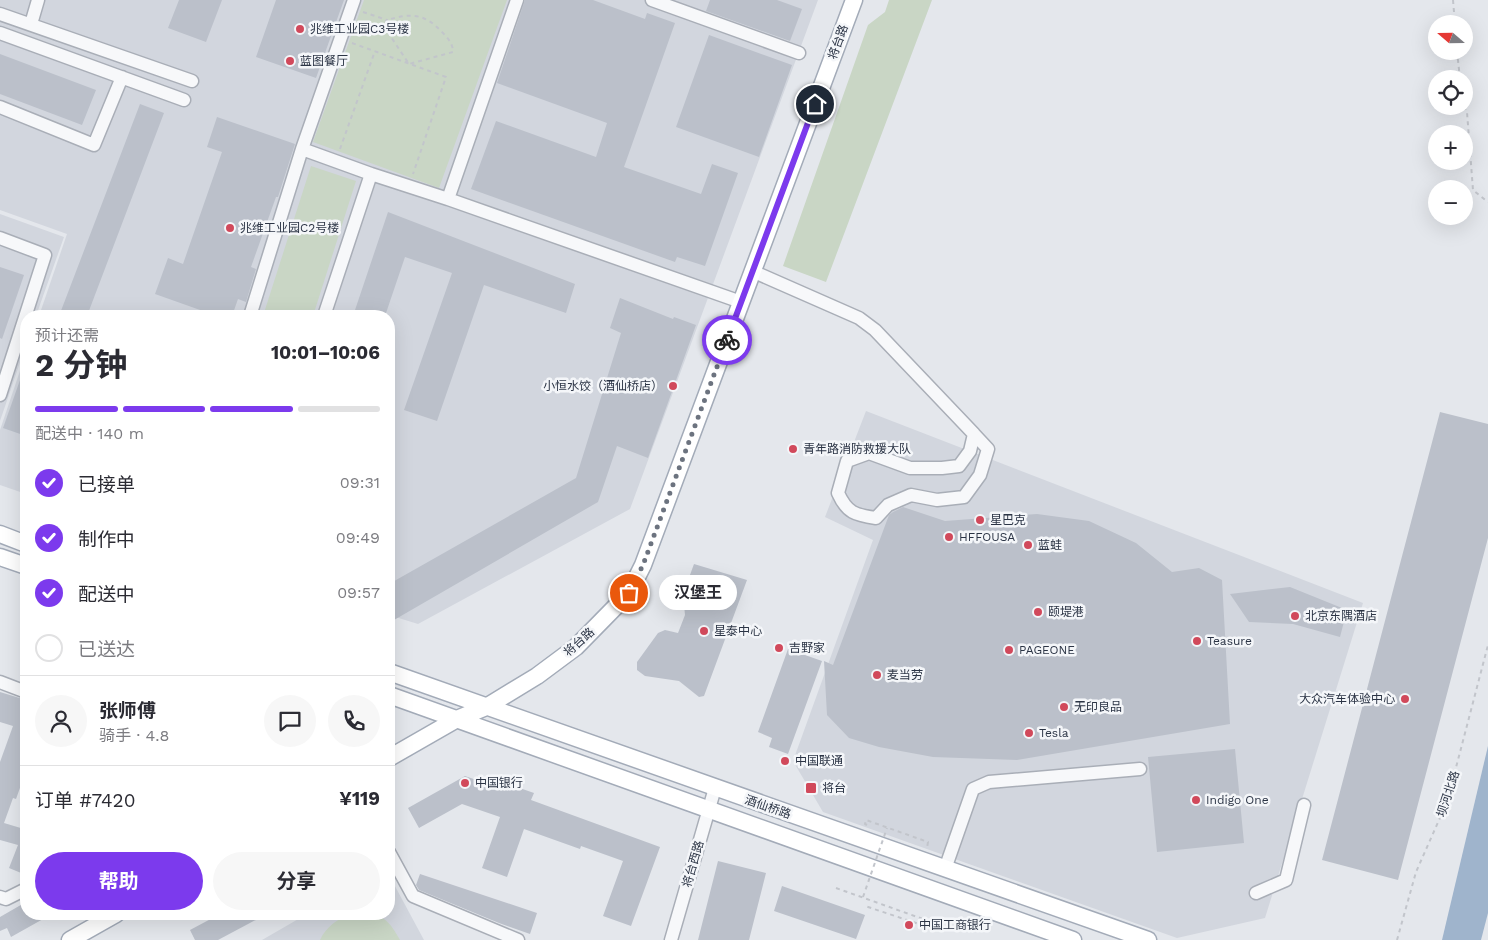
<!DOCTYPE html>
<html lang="zh">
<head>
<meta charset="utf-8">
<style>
  :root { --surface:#fff; --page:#f7f7f7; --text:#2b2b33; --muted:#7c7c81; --line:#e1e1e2; --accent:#7c3aed }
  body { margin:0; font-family:"Work Sans","Noto Sans SC",sans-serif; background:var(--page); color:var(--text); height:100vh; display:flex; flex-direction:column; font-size:19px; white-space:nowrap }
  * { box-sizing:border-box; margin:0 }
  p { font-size:16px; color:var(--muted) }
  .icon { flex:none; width:28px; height:28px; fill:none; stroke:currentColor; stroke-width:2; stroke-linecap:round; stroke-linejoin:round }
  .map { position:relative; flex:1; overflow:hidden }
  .side { position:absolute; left:20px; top:310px; width:375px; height:610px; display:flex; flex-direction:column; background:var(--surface); border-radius:20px; box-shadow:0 5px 20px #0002 }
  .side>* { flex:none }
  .needle { width:32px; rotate:290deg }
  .tools { position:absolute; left:1428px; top:15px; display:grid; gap:10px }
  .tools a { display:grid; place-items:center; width:45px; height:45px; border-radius:50%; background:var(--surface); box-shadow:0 5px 20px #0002; font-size:25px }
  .pin { position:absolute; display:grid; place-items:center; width:42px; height:42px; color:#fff; margin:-21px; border:2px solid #fff; border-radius:50%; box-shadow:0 1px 5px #0007 }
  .courier { position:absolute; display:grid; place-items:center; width:50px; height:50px; margin:-25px; border:4px solid #7c3aed; border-radius:50%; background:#fff; color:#222; box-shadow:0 1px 6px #0007 }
  .bubble { position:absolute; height:35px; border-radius:18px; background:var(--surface); box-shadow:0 5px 20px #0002; font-size:16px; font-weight:700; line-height:35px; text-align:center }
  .overview em { font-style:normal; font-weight:700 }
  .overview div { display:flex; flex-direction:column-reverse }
  .overview { display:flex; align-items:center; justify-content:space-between; height:85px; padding:0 15px }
  h1 { font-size:32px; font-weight:700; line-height:38px }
  .bar { display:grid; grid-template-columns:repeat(4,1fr); gap:8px 5px; align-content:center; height:60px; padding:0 15px }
  .bar i { height:6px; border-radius:4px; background:var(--line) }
  .bar .on { background:var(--accent) }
  .bar p { grid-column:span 4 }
  .line { display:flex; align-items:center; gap:12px; padding:0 15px; border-top:1px solid var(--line) }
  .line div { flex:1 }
  .round { display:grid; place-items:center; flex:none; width:52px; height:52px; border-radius:26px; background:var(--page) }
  ol { padding:0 15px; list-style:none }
  li { display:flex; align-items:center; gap:15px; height:55px }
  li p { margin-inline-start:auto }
  li .icon { padding:5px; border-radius:50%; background:var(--accent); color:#fff; stroke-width:4 }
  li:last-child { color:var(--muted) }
  li i { width:28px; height:28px; border:2px solid var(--line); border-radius:50% }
  .primary-button { display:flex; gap:10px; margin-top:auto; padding:10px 15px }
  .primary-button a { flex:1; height:58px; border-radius:30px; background:var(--accent); color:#fff; font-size:20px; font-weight:700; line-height:58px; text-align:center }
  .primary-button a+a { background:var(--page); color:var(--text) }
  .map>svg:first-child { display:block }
  .built { fill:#d2d6de }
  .green { fill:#c9d6c5 }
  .water { fill:#9fb4cc }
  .building { fill:#bbc0ca }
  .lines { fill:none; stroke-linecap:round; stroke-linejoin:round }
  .minor-casing { stroke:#a9aeb7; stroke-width:15 }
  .major-casing { stroke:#a3abb8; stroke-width:19 }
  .path { stroke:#c2c5cb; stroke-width:2; stroke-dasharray:4 4; stroke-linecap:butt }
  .minor { stroke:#f7f8fa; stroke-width:12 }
  .major { stroke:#fff; stroke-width:16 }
  .path-bridge { stroke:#c2c5cb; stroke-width:2; stroke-dasharray:4 4; stroke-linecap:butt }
  .done { stroke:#6c737f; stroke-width:5; stroke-dasharray:0 9 }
  .route { stroke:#7c3aed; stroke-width:6 }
  .poi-dot { fill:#d1495b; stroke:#f4f6f9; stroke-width:2 }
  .labels { text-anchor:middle; stroke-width:5; stroke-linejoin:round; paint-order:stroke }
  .poi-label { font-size:12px; fill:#2b3445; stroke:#f4f6f9; text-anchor:start }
  .street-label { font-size:12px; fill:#2b3445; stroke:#f4f6f9 }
</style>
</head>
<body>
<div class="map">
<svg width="1488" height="940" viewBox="0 0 1488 940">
  <rect width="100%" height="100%" fill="#e4e7ec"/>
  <!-- built -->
  <path class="built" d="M0,0H818L630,509L418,624L389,615V316H39L67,234L0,210Z
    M0,214L64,237L36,316H26V345L0,421Z
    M26,353V494L0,485V430Z
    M866,411L1363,603L1265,918L1177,938L823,812L793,761L873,540L825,517Z
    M389,875L424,940H262L307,914H389Z"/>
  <!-- green -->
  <path class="green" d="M364,0H507L439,188L313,142Z
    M889,0H932L826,282L783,266L868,25L885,12Z
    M311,166L356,181L313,316H263Z
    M351,914C379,914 386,914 400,940H320C326,927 337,919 351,914Z"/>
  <!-- water -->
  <path class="water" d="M1488,746V913L1481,940H1442Z"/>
  <!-- building -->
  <path class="building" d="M179,0H222L206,42L168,28Z
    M276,0H344L316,78L256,57Z
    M525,0H593L645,19L647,13L675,23L624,167L701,194L712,164L738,173L705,266L677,257L675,262L471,189L496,121L596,157L607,123L497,83Z
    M710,0H777L802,9L790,41L706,11Z
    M709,35L792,65L759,157L676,127Z
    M0,54L96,90L82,125L0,94Z
    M140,104L164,113L87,316H59Z
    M217,117L295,144L278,197H276L251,267L256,269L246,302L238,299L232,316H217L155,294L168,258L183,264L222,152L207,147Z
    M388,212L575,284L566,313L484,285L437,421L404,410L452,273L405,257L385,316H353Z
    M0,267L24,275L2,339L0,338Z
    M620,298L673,319L674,317L696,325L648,458L617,446L598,502L394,620L389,619V584L576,478L621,333L610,328Z
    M25,366H26V436L3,428Z
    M1440,412L1488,424V538L1398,880L1322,860Z
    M903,507L945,521L1037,514L1089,521L1136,543L1172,572L1199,568L1222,580L1230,724L1017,760L933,757L879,747L849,738L827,715L824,661L833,665L889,515L893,512Z
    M694,564L747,580L704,696L699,697L679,681L645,676L637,670V662L658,633L665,630L678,633L685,615L683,594Z
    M1290,587L1347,610L1340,637L1293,624L1249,622L1230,594Z
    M788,649L822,661L788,754L769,747L772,738L758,732Z
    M0,692L26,700V771L16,799L13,798L4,823L24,829L26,826V875L9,868L18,845L0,840V762L13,726L0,722Z
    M1235,749L1244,843L1157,852L1148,757Z
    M465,776L508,791L511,785L534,793L531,800L660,847L631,926L603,916L623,861L581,846L580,849L524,829L507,877L482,868L500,817L462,804L419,828L408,808Z
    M718,861L766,873L749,940H698Z
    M420,874L537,913L530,934L499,923L419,890L416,885Z
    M782,886L865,915L856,939L774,911Z
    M26,902V914H52L11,937L7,928L0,931V917Z
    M220,914H267L218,940H195L190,930Z"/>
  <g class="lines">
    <!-- minor casing -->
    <g class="minor-casing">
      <path id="minor" d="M652,0L799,53
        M0,14L192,81
        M31,24L38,0
        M0,33L184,100
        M0,107L94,145L122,77
        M302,149L371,174L324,316
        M371,174L448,199L741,302
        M448,199L517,0
        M0,238L45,255L0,395
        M752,271L859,318L875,330L974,434L970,451L959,466L942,468H910L869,453L847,461L838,493C847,513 855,515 876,518L888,505L911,495L937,500L964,497L980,475L988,449L974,434
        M250,316L302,149L354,0
        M0,682L26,692
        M389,852L413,896L518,940
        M945,869L973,789L989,782L1140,769
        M1256,893L1286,880L1304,805
        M0,897L6,899L26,889
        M671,940L715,788"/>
    </g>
    <!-- major casing -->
    <g class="major-casing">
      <path id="major" d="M0,534L26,544
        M0,557L26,566
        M389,672L1148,940
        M389,695L1073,940
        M389,758L457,719L486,707L537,676L576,647L629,593L643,565L854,0
        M70,940L116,914"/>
    </g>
    <!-- path -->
    <path class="path" d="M1453,0L1455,24
      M363,12L387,20L383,25L409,64L453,52C453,44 448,38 442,32C424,13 411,13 387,20
      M352,43L446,77L413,174
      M1457,51L1460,79
      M1464,106L1467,112L1473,190L1488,202
      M340,149L375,51
      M867,825L865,824L866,820L928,842L927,848
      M836,888L923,919L922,925L865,906
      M1397,940L1416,872L1447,802L1488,645"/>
    <!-- minor -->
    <use href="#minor" class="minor"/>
    <!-- major -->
    <use href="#major" class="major"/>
    <!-- path-bridge -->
    <path class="path-bridge" d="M863,897L887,828"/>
  </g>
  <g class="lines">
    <!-- done -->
    <path class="done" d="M629,593L643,565L727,340"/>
    <!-- route -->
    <path class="route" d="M727,340L815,104"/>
  </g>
  <!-- markers -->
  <g class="poi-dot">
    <circle cx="300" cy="29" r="5"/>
    <circle cx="290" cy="61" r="5"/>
    <circle cx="230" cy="228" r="5"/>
    <circle cx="673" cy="386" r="5"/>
    <circle cx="793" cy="449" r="5"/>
    <circle cx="980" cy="520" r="5"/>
    <circle cx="949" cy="537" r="5"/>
    <circle cx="1028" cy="545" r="5"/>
    <circle cx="1038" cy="612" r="5"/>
    <circle cx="1295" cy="616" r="5"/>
    <circle cx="704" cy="631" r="5"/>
    <circle cx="1197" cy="641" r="5"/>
    <circle cx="779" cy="648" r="5"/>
    <circle cx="1009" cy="650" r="5"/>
    <circle cx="877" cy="675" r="5"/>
    <circle cx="1405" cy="699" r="5"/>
    <circle cx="1064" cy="707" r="5"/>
    <circle cx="1029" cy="733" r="5"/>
    <circle cx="785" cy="761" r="5"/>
    <circle cx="465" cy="783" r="5"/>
    <rect x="805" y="782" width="12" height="12" rx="2.5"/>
    <circle cx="1196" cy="800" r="5"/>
    <circle cx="909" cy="925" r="5"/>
  </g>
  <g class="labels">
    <!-- poi labels -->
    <g class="poi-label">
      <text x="310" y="33">兆维工业园C3号楼</text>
      <text x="300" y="65">蓝图餐厅</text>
      <text x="240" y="232">兆维工业园C2号楼</text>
      <text x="663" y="390" text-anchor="end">小恒水饺（酒仙桥店）</text>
      <text x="803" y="453">青年路消防救援大队</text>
      <text x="990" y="524">星巴克</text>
      <text x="959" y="541">HFFOUSA</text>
      <text x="1038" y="549">蓝蛙</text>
      <text x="1048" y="616">颐堤港</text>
      <text x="1305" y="620">北京东隅酒店</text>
      <text x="714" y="635">星泰中心</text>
      <text x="1207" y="645">Teasure</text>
      <text x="789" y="652">吉野家</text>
      <text x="1019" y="654">PAGEONE</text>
      <text x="887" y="679">麦当劳</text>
      <text x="1395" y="703" text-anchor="end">大众汽车体验中心</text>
      <text x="1074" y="711">无印良品</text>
      <text x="1039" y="737">Tesla</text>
      <text x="795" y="765">中国联通</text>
      <text x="475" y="787">中国银行</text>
      <text x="822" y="792">将台</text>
      <text x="1206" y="804">Indigo One</text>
      <text x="919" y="929">中国工商银行</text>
    </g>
    <!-- street labels -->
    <g class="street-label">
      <text transform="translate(838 42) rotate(-70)" y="4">将台路</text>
      <text transform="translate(579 642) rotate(-42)" y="4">将台路</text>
      <text transform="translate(1448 794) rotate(-72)" y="4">坝河北路</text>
      <text transform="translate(768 807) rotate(19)" y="4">酒仙桥路</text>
      <text transform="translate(693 864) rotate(-74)" y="4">将台西路</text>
    </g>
  </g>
</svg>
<div class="tools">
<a><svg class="needle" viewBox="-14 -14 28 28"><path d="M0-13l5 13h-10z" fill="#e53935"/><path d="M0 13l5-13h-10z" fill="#7c7c81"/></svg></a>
<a><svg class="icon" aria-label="locate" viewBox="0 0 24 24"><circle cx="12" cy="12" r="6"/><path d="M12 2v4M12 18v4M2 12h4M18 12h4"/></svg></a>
<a>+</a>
<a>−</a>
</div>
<div class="pin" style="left:629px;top:593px;background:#ea580c"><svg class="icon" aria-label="bag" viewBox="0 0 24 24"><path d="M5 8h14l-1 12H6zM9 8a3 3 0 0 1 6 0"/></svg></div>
<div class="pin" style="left:815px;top:104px;background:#1f2937"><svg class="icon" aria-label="home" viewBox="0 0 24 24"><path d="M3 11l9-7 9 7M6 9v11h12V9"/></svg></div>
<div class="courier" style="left:727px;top:340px"><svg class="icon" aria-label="bike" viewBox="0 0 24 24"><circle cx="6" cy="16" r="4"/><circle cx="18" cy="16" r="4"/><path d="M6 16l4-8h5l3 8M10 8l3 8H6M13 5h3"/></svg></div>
<div class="bubble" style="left:659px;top:575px;width:78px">汉堡王</div>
<section class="side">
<div class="overview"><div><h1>2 分钟</h1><p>预计还需</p></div><em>10:01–10:06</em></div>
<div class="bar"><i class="on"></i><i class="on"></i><i class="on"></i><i></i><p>配送中 · 140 m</p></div>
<ol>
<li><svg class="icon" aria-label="check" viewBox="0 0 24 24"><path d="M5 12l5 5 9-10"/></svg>已接单<p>09:31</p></li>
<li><svg class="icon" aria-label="check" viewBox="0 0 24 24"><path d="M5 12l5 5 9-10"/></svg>制作中<p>09:49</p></li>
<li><svg class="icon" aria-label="check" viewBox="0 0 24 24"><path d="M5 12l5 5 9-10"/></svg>配送中<p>09:57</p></li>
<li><i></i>已送达</li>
</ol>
<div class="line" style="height:90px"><a class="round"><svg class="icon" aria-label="person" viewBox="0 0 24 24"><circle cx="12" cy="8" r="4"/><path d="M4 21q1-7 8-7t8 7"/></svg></a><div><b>张师傅</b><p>骑手 · 4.8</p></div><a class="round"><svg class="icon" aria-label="chat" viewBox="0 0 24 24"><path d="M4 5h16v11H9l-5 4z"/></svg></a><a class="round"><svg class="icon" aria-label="phone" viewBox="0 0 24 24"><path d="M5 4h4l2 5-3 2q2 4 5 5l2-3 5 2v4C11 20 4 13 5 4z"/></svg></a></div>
<div class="line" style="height:65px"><div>订单 #7420</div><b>¥119</b></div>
<div class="primary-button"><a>帮助</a><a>分享</a></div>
</section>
</div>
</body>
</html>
